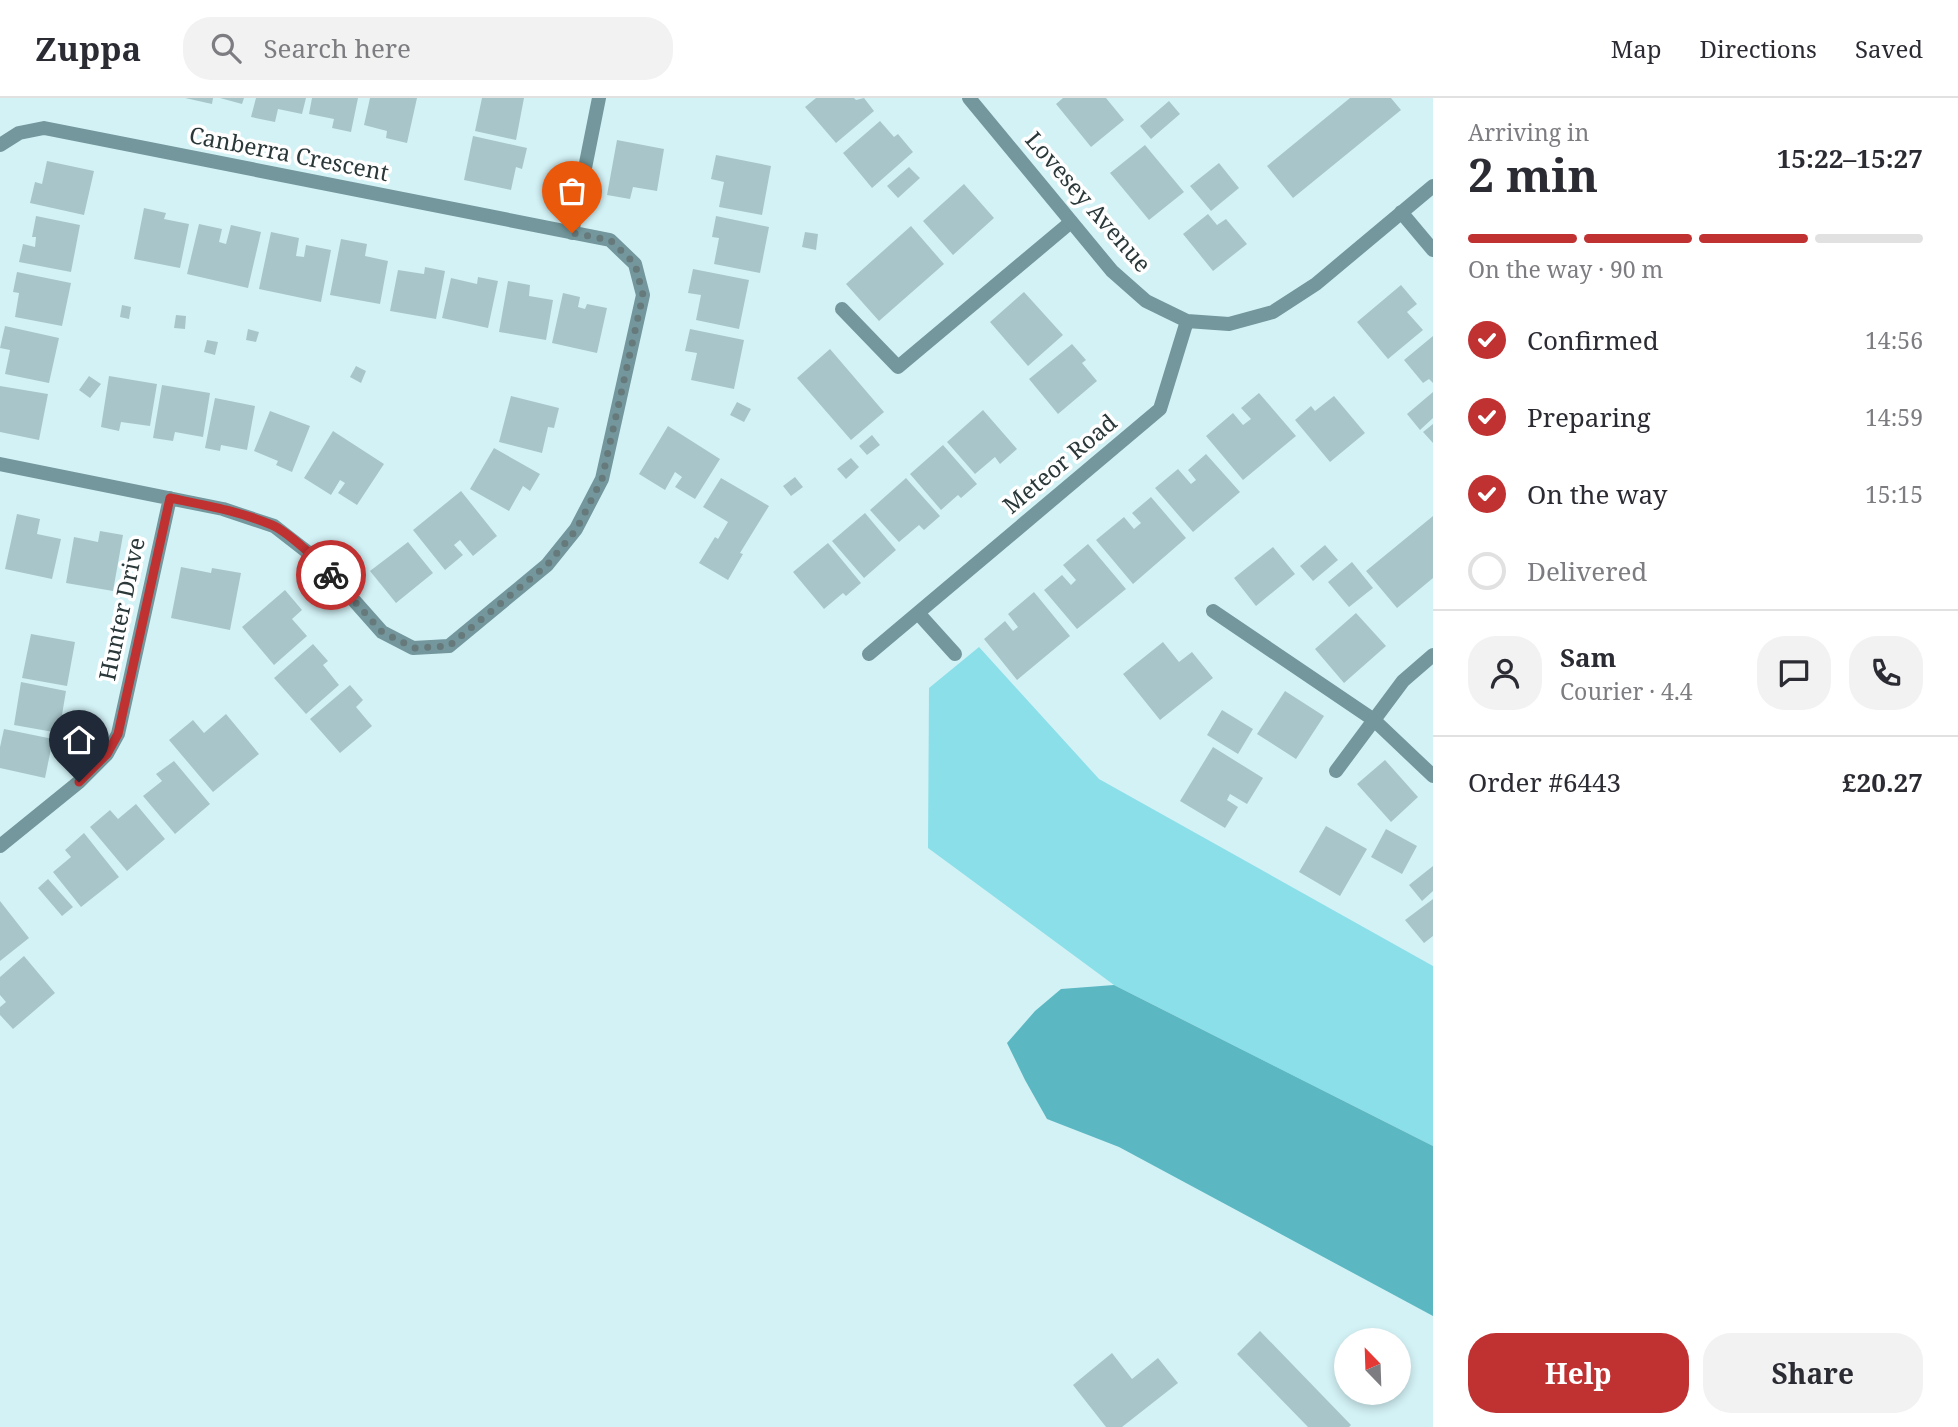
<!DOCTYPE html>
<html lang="en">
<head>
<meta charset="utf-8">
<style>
  :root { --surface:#fff; --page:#f2f2f3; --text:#2b2b33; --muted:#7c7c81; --line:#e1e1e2; --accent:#c03132 }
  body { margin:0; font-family:"Noto Serif",serif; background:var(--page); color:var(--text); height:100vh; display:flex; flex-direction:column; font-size:26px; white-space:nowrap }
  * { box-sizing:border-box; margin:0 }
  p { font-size:23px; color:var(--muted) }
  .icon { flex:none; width:38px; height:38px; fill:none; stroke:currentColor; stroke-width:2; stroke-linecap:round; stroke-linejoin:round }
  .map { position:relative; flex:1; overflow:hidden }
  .details { display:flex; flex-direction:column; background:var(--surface); width:525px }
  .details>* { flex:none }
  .needle { width:46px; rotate:337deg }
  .buttons { position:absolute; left:1334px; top:1230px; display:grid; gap:14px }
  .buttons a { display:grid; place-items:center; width:77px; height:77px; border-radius:50%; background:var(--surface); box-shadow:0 4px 10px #0003; font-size:35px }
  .pin { position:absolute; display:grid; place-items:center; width:60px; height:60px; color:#fff; margin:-72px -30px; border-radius:50% 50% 50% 0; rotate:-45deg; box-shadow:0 0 7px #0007 }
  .pin .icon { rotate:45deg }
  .courier { position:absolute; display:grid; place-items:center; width:70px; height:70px; margin:-35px; border:5px solid #c03132; border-radius:50%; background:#fff; color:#222; box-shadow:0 2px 9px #0007 }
  .headline em { font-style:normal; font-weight:700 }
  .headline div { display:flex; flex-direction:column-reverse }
  .headline { display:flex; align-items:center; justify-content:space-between; height:119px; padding:0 35px }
  h1 { font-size:46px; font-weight:700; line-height:52px }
  .bar { display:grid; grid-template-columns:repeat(4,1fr); gap:10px 7px; align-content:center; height:84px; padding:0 35px }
  .bar i { height:9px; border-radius:5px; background:var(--line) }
  .bar .current { background:var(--accent) }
  .bar p { grid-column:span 4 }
  .line { display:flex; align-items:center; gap:18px; padding:0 35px; border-top:2px solid var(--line) }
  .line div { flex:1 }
  .round { display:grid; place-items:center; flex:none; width:74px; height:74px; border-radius:28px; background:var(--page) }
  ol { padding:0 35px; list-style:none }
  li { display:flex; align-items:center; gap:21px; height:77px }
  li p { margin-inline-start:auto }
  li .icon { padding:7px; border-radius:50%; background:var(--accent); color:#fff; stroke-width:4 }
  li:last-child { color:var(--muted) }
  li i { width:38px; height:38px; border:4px solid var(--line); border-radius:50% }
  .primary-button { display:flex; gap:14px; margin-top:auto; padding:14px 35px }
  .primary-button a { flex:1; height:80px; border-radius:28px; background:var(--accent); color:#fff; font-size:28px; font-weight:700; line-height:80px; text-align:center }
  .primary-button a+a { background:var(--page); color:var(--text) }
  header { display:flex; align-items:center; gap:42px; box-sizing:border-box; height:98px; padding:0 35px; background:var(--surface); border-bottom:2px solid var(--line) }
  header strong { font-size:33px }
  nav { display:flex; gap:38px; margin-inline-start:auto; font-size:24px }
  .search { width:490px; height:63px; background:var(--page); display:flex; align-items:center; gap:18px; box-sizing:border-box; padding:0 24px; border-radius:28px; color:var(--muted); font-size:26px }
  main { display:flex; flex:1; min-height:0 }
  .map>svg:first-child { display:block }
  .green { fill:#8bdfe9 }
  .forest { fill:#5bb8c3 }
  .building { fill:#a8c6ca }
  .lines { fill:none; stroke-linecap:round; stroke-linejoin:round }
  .lane { stroke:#73979c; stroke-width:14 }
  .street { stroke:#73979c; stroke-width:14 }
  .done { stroke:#66797b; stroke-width:7; stroke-dasharray:0 12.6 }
  .route { stroke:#c03132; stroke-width:9 }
  .labels { text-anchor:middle; stroke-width:7; stroke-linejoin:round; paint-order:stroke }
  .street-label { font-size:23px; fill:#2b3839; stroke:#fff }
</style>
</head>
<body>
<header>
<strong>Zuppa</strong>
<div class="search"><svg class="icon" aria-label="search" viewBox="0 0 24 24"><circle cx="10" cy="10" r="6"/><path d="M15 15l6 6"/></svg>Search here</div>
<nav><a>Map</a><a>Directions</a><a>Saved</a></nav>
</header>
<main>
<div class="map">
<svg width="1433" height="1329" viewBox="0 0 1433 1329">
  <rect width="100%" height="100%" fill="#d3f2f6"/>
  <!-- green -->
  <path class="green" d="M979,549L1099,681L1433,868V1048L1114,887L928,750L929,590Z"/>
  <!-- forest -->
  <path class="forest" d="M1114,887L1433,1048V1218L1119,1049L1047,1021L1025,982L1007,945L1035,913L1061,891Z"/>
  <!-- building -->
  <path class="building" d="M185,0H213L212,6Z
    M220,0H244L242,6Z
    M256,0H306L302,16L278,11L275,24L251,19Z
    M312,0H358L351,34L332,30L334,21L309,16Z
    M370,0H417L407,45L386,40L387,33L364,27Z
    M482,0H524L516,42L475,33Z
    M816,0H854L856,2L864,0L874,13L836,45L805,9Z
    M1063,0H1106L1124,22L1091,49L1056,6Z
    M1350,0H1391L1401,12L1293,100L1267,68Z
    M1169,3L1180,16L1151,41L1140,28Z
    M880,23L894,39L898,36L913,54L872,90L843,55Z
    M473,38L527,50L522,71L516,69L511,92L464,82Z
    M617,42L664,51L657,93L633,89L630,101L607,97Z
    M1145,47L1184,94L1149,122L1110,75Z
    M716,57L771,68L762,117L719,109L724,84L711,81Z
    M47,63L94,73L84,117L30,105L35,84L42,86Z
    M1219,65L1239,90L1211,113L1190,88Z
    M909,69L920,80L898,100L887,88Z
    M964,86L994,120L953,157L923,123Z
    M144,110L166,115L164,121L189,126L180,170L134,161Z
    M1208,116L1217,127L1226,121L1247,146L1213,173L1183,136Z
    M36,118L80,127L71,174L19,164L23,146L35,149L36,139H32Z
    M716,118L769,129L760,175L714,166L719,140L712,139Z
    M199,126L222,131L219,144L226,146L231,127L261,134L248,190L187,176Z
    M911,128L944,166L879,223L846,186Z
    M271,134L299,140L296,158L304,159L306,147L331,152L321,204L259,191Z
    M805,134L818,136L816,152L802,149Z
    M341,141L367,146L365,158L388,163L380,206L330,197Z
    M425,169L445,173L436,221L390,213L398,172L424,176Z
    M693,171L749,182L739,231L696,222L701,197L688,195Z
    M17,174L71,185L62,228L15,219L19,195L13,194Z
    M478,179L498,183L488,230L442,220L451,180L477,186Z
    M508,183L530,187L529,198L553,202L546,242L499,234Z
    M1401,187L1417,206L1407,214L1423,232L1388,261L1357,224Z
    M1024,194L1063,237L1028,268L990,224Z
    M563,195L580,199L578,209L585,211L587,206L607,210L597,255L552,245Z
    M122,207L131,209L129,221L120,219Z
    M176,217L186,218L185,231L174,230Z
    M5,228L59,240L49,285L5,276L10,252L0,250Z
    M248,231L259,234L256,244L246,242Z
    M690,231L744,242L734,291L691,282L697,255L685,253Z
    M1433,238V285L1429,281L1423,285L1404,262Z
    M207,242L218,244L215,257L204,254Z
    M1072,246L1086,262L1082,265L1097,283L1058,316L1029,281Z
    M830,251L884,314L851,342L797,280Z
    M356,268L366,273L361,285L350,279Z
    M89,278L101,286L90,300L79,292Z
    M109,278L157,286L150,328L121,324L119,333L101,329Z
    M162,287L210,295L203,339L175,334L173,343L153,340Z
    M0,288L48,296L39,342L0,334Z
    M1433,294V320L1420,332L1407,316Z
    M1259,295L1296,338L1243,382L1206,338L1233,315L1243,327L1251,321L1241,310Z
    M511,298L559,310L554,330L548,329L542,355L499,344Z
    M1334,298L1365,335L1330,364L1295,322L1311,308L1315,313Z
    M215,300L255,308L247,352L221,347L220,353L205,350Z
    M737,304L751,311L744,324L730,317Z
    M983,312L1017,351L1000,366L995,359L975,376L947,344Z
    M270,313L310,328L292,374L276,367L278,363L254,353Z
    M1433,326V345L1423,334Z
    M668,328L720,361L695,401L675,389L682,379L675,374L665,392L639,376Z
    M333,333L384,366L357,407L338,395L345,385L340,382L331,397L304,380Z
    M872,337L880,347L867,357L859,348Z
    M943,347L977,386L961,400L958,397L941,412L910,376Z
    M494,350L540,376L530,393L523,388L509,413L470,391Z
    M1206,356L1240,394L1193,434L1155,390L1178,371L1191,386L1196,382L1188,372Z
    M851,360L859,369L846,381L837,371Z
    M795,379L803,389L791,398L783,388Z
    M721,380L769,408L740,455L743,456L728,482L699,465L715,439L718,441L728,424L703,409Z
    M906,380L940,418L924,432L919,427L899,444L870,412Z
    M461,393L497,438L473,458L460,442L454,447L463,457L445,472L413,432Z
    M1151,399L1186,440L1133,486L1096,442L1124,419L1134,431L1141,425L1132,415Z
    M865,415L896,452L864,480L832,443Z
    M17,416L40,421L37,436L61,441L52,481L5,471Z
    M1433,418V480L1397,510L1366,473Z
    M100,433L123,437L113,493L66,485L74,439L98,444Z
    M408,444L433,475L396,505L370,473Z
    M828,445L861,485L846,498L843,495L824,511L793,474Z
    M1088,446L1126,491L1077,531L1044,492L1062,477L1071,487L1076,482L1063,467Z
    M1325,447L1338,462L1313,483L1300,468Z
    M1273,449L1295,476L1256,508L1234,480Z
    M1352,464L1373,490L1349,509L1328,484Z
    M181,469L211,475L212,470L241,475L230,532L171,520Z
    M285,492L302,512L292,521L307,538L274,567L242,529Z
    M1034,494L1070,538L1017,582L984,541L1005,523L1013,533L1018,529L1008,516Z
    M1356,515L1386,548L1344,585L1315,551Z
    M31,536L75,544L67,588L22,580Z
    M1163,544L1179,564L1192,554L1213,580L1160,622L1123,576Z
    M313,546L328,563L323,567L339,587L306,616L274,580Z
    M21,584L66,593L59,635L14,627Z
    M350,587L363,602L356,609L372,628L340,655L310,621Z
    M1285,593L1324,618L1296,661L1257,636Z
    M1222,612L1253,631L1238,656L1207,637Z
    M226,616L259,656L213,694L169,642L193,622L204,635Z
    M4,631L53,641L45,680L0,670V649Z
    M1213,649L1263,680L1247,706L1230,696L1227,702L1238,709L1225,730L1180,703Z
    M1385,662L1418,699L1391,724L1357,686Z
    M174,663L210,706L175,736L143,698L162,683L156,676Z
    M136,706L165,741L127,773L90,729L110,712L118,721Z
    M1326,728L1367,751L1340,798L1299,774Z
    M1386,731L1417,748L1402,776L1371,759Z
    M84,735L119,779L81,809L53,774L71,759L65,752Z
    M1433,768V793L1422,803L1409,787Z
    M48,781L73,809L62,818L38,790Z
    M1433,801V838L1424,845L1405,822Z
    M0,803L29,840L0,863Z
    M24,858L55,895L13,931L0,917V909L6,904L0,897V879Z
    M1260,1233L1351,1327L1349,1329H1308L1237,1256Z
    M1112,1255L1132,1281L1158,1260L1178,1285L1122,1329H1106L1073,1287Z"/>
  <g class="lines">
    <!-- lane -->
    <path class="lane" d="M842,211L898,269L1071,124
      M1213,513L1374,622"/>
    <!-- street -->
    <path class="street" d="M969,0L1112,173L1146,203L1187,223L1229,226L1273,214L1316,186L1433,88
      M0,47L19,35L44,30L610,142L635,166L643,197L602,381L576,431L547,467L449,548L413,550L382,534L319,463L274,428L223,411L0,366
      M1401,114L1433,152
      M572,135L599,0
      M918,515L955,556
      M869,556L1160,311L1187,223
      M1374,622L1433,678
      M1336,673L1403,583L1433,557
      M0,748L79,684L107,656L118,636L170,400"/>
  </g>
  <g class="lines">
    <!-- done -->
    <path class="done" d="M331,477L382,534L414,550L449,548L547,467L576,432L602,381L643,197L635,166L610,142L572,135"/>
    <!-- route -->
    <path class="route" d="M79,684L107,656L118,636L170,400C204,407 239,413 272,427C288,434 319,463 331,477"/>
  </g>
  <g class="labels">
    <!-- street labels -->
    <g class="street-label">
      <text transform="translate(289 56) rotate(11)" y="8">Canberra Crescent</text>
      <text transform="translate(1088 104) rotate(49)" y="8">Lovesey Avenue</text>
      <text transform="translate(1060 366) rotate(-40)" y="8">Meteor Road</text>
      <text transform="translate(122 511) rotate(-78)" y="8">Hunter Drive</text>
    </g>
  </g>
</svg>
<div class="buttons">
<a><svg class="needle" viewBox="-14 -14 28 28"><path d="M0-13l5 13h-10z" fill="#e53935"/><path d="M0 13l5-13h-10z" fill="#7c7c81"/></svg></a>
</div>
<div class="pin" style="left:572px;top:135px;background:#ea580c"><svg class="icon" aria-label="bag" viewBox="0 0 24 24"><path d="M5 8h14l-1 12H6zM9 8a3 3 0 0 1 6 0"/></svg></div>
<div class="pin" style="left:79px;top:684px;background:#1f2937"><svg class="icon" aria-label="home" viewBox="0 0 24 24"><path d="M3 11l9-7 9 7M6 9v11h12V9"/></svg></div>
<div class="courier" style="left:331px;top:477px"><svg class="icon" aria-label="bike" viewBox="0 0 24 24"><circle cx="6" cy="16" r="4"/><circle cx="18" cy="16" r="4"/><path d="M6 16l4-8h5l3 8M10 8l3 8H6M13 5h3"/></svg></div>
</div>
<section class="details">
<div class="headline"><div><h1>2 min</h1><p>Arriving in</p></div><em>15:22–15:27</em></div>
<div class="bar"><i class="current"></i><i class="current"></i><i class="current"></i><i></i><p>On the way · 90 m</p></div>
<ol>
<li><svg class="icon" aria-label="check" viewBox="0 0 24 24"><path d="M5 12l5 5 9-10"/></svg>Confirmed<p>14:56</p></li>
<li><svg class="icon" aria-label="check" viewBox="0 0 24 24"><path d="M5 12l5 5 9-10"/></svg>Preparing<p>14:59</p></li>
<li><svg class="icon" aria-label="check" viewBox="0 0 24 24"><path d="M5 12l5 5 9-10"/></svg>On the way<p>15:15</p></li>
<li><i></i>Delivered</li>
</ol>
<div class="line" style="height:126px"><a class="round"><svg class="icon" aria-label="person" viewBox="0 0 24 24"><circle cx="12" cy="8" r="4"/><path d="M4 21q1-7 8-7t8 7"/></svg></a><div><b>Sam</b><p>Courier · 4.4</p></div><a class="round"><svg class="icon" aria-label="chat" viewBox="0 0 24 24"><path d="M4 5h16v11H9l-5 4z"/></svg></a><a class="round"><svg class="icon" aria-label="phone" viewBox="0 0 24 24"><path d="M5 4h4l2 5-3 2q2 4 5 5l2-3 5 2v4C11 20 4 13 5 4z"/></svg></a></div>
<div class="line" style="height:91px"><div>Order #6443</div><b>£20.27</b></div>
<div class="primary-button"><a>Help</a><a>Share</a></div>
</section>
</main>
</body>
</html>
